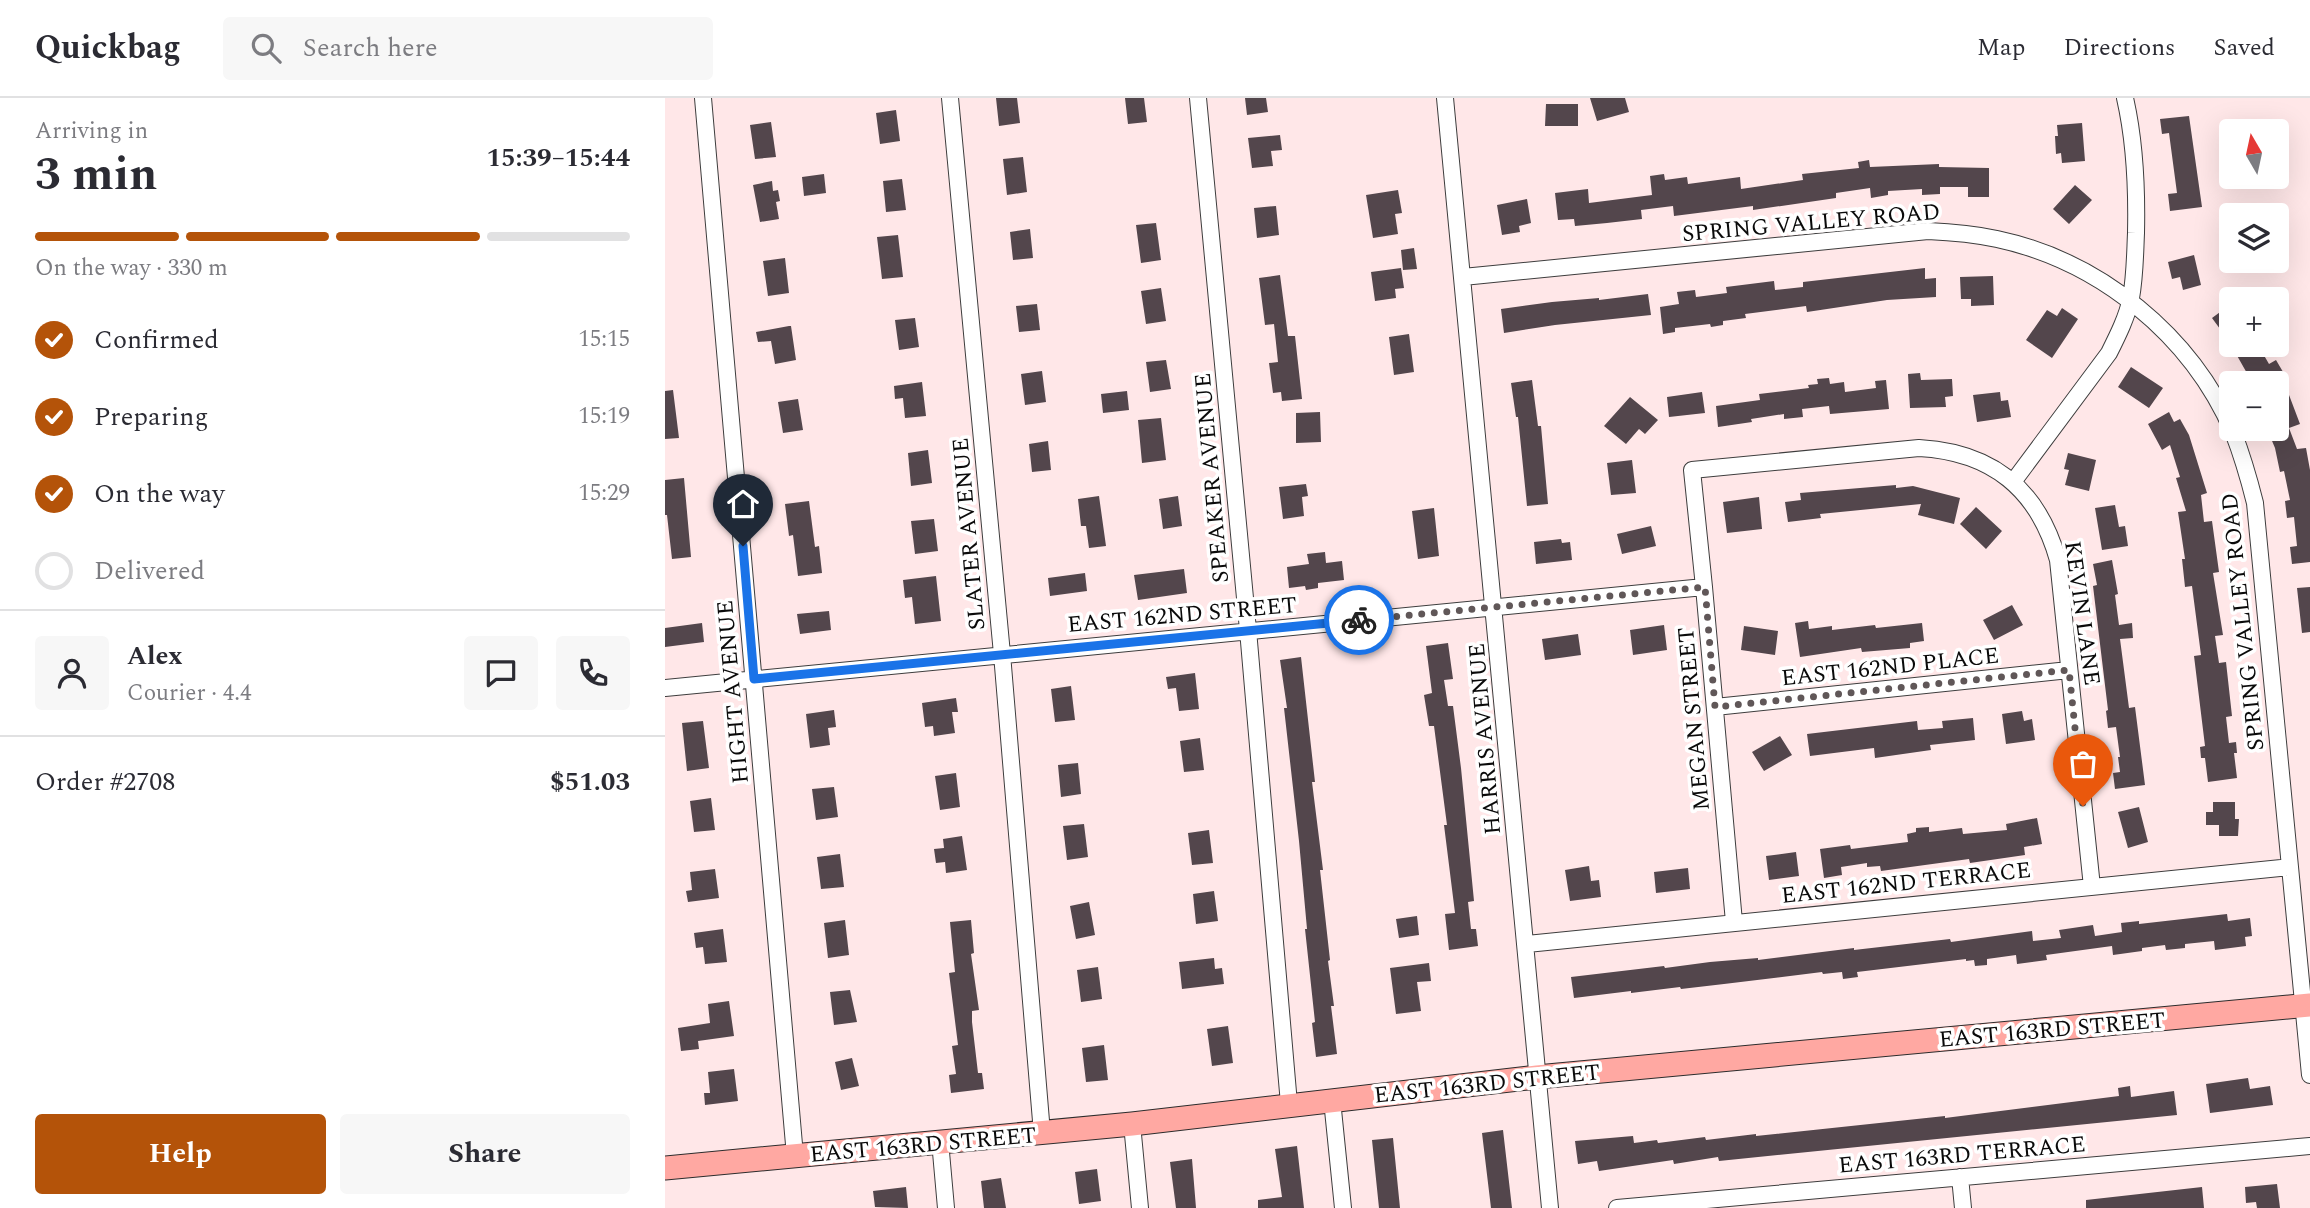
<!DOCTYPE html>
<html lang="en">
<head>
<meta charset="utf-8">
<style>
  :root { --surface:#fff; --page:#f7f7f7; --text:#2b2b33; --muted:#7c7c81; --line:#e1e1e2; --accent:#b45309 }
  body { margin:0; font-family:Spectral,serif; background:var(--page); color:var(--text); height:100vh; display:flex; flex-direction:column; font-size:26px; white-space:nowrap }
  * { box-sizing:border-box; margin:0 }
  p { font-size:23px; color:var(--muted) }
  .icon { flex:none; width:38px; height:38px; fill:none; stroke:currentColor; stroke-width:2; stroke-linecap:round; stroke-linejoin:round }
  .map { position:relative; flex:1; overflow:hidden }
  .sheet { display:flex; flex-direction:column; background:var(--surface); width:665px }
  .sheet>* { flex:none }
  .needle { width:46px; rotate:351deg }
  .tools { position:absolute; left:1554px; top:21px; display:grid; gap:14px }
  .tools a { display:grid; place-items:center; width:70px; height:70px; border-radius:7px; background:var(--surface); box-shadow:0 7px 28px #0002; font-size:35px }
  .pin { position:absolute; display:grid; place-items:center; width:60px; height:60px; color:#fff; margin:-72px -30px; border-radius:50% 50% 50% 0; rotate:-45deg; box-shadow:0 0 7px #0007 }
  .pin .icon { rotate:45deg }
  .courier { position:absolute; display:grid; place-items:center; width:70px; height:70px; margin:-35px; border:5px solid #1a73e8; border-radius:50%; background:#fff; color:#222; box-shadow:0 2px 9px #0007 }
  .summary em { font-style:normal; font-weight:700 }
  .summary div { display:flex; flex-direction:column-reverse }
  .summary { display:flex; align-items:center; justify-content:space-between; height:119px; padding:0 35px }
  h1 { font-size:46px; font-weight:700; line-height:52px }
  .bar { display:grid; grid-template-columns:repeat(4,1fr); gap:10px 7px; align-content:center; height:84px; padding:0 35px }
  .bar i { height:9px; border-radius:5px; background:var(--line) }
  .bar .current { background:var(--accent) }
  .bar p { grid-column:span 4 }
  .line { display:flex; align-items:center; gap:18px; padding:0 35px; border-top:2px solid var(--line) }
  .line div { flex:1 }
  .round { display:grid; place-items:center; flex:none; width:74px; height:74px; border-radius:7px; background:var(--page) }
  ol { padding:0 35px; list-style:none }
  li { display:flex; align-items:center; gap:21px; height:77px }
  li p { margin-inline-start:auto }
  li .icon { padding:7px; border-radius:50%; background:var(--accent); color:#fff; stroke-width:4 }
  li:last-child { color:var(--muted) }
  li i { width:38px; height:38px; border:4px solid var(--line); border-radius:50% }
  .primary-button { display:flex; gap:14px; margin-top:auto; padding:14px 35px }
  .primary-button a { flex:1; height:80px; border-radius:7px; background:var(--accent); color:#fff; font-size:28px; font-weight:700; line-height:80px; text-align:center }
  .primary-button a+a { background:var(--page); color:var(--text) }
  header { display:flex; align-items:center; gap:42px; box-sizing:border-box; height:98px; padding:0 35px; background:var(--surface); border-bottom:2px solid var(--line) }
  header strong { font-size:33px }
  nav { display:flex; gap:38px; margin-inline-start:auto; font-size:24px }
  .search { width:490px; height:63px; background:var(--page); display:flex; align-items:center; gap:18px; box-sizing:border-box; padding:0 24px; border-radius:7px; color:var(--muted); font-size:26px }
  main { display:flex; flex:1; min-height:0 }
  .map>svg:first-child { display:block }
  .building { fill:#53464c }
  .lines { fill:none; stroke-linecap:round; stroke-linejoin:round }
  .street-casing { stroke:#3d3d3d; stroke-width:18 }
  .secondary-casing { stroke:#2c2c2c; stroke-width:25 }
  .street { stroke:#fff; stroke-width:16 }
  .secondary { stroke:#ffa8a2; stroke-width:23 }
  .done { stroke:#605758; stroke-width:7; stroke-dasharray:0 12.6 }
  .route { stroke:#1a73e8; stroke-width:9 }
  .labels { text-anchor:middle; stroke-width:7; stroke-linejoin:round; paint-order:stroke }
  .street-label { font-size:23px; fill:#0a0a0a; stroke:#fff }
</style>
</head>
<body>
<header>
<strong>Quickbag</strong>
<div class="search"><svg class="icon" aria-label="search" viewBox="0 0 24 24"><circle cx="10" cy="10" r="6"/><path d="M15 15l6 6"/></svg>Search here</div>
<nav><a>Map</a><a>Directions</a><a>Saved</a></nav>
</header>
<main>
<section class="sheet">
<div class="summary"><div><h1>3 min</h1><p>Arriving in</p></div><em>15:39–15:44</em></div>
<div class="bar"><i class="current"></i><i class="current"></i><i class="current"></i><i></i><p>On the way · 330 m</p></div>
<ol>
<li><svg class="icon" aria-label="check" viewBox="0 0 24 24"><path d="M5 12l5 5 9-10"/></svg>Confirmed<p>15:15</p></li>
<li><svg class="icon" aria-label="check" viewBox="0 0 24 24"><path d="M5 12l5 5 9-10"/></svg>Preparing<p>15:19</p></li>
<li><svg class="icon" aria-label="check" viewBox="0 0 24 24"><path d="M5 12l5 5 9-10"/></svg>On the way<p>15:29</p></li>
<li><i></i>Delivered</li>
</ol>
<div class="line" style="height:126px"><a class="round"><svg class="icon" aria-label="person" viewBox="0 0 24 24"><circle cx="12" cy="8" r="4"/><path d="M4 21q1-7 8-7t8 7"/></svg></a><div><b>Alex</b><p>Courier · 4.4</p></div><a class="round"><svg class="icon" aria-label="chat" viewBox="0 0 24 24"><path d="M4 5h16v11H9l-5 4z"/></svg></a><a class="round"><svg class="icon" aria-label="phone" viewBox="0 0 24 24"><path d="M5 4h4l2 5-3 2q2 4 5 5l2-3 5 2v4C11 20 4 13 5 4z"/></svg></a></div>
<div class="line" style="height:91px"><div>Order #2708</div><b>$51.03</b></div>
<div class="primary-button"><a>Help</a><a>Share</a></div>
</section>
<div class="map">
<svg width="1645" height="1110" viewBox="0 0 1645 1110">
  <rect width="100%" height="100%" fill="#ffe7e8"/>
  <!-- building -->
  <path class="building" d="M331,0H352L355,25L334,28Z
    M460,0H479L482,24L463,26Z
    M580,0H601L603,14L582,17Z
    M925,0H960L964,14L932,23Z
    M881,6H913V28H880Z
    M231,12L235,43L215,46L211,15Z
    M1524,18L1537,109L1505,113L1503,96L1512,95L1504,35L1497,36L1495,21Z
    M106,24L111,59L90,61L85,27Z
    M1417,25L1420,63L1397,65L1396,55L1391,56L1390,38H1393L1392,27Z
    M615,37L617,52L606,53L608,68L587,70L583,40Z
    M358,59L362,94L342,97L338,61Z
    M1204,62L1205,69L1274,66V69L1324,70V99H1303V89H1275V96L1257,97V91L1223,93V97L1206,100L1205,90L1171,95V100L1088,112V108L1009,118L1008,108L976,112L977,121L942,125L910,128L909,121L893,122L890,95L923,91L924,105L987,97L985,78L999,76L1000,82L1022,79L1023,86L1075,79L1076,91L1138,82L1137,76L1194,70L1193,64Z
    M159,76L161,95L139,98L137,79Z
    M237,81L241,112L221,114L218,83Z
    M107,83L108,93L113,92L115,103L111,104L114,121L95,124L88,87Z
    M1410,87L1427,102L1404,126L1388,111Z
    M733,92L737,115L730,116L733,136L708,140L701,97Z
    M862,101L866,125L854,128L855,134L837,137L832,107Z
    M611,108L614,137L592,140L589,110Z
    M491,125L496,162L476,165L471,127Z
    M365,131L368,160L348,162L345,134Z
    M233,137L238,179L217,181L212,139Z
    M749,150L752,171L738,172L736,152Z
    M1529,157L1536,187L1518,192L1515,179L1507,181L1503,164Z
    M120,160L124,195L103,198L98,163Z
    M736,170L739,190L730,191L731,200L710,203L706,174Z
    M1260,170V181L1271,180V199L1222,202L1142,214L1141,208L1080,216L1081,220L1058,223V227L1046,229L1045,226L1010,230V234L998,236L995,209L1014,206L1012,194L1030,192L1031,199L1062,195L1061,189L1109,183L1110,192L1138,189V184Z
    M615,177L623,238H630L637,301L617,303L616,294L608,295L604,265L613,264L609,226L600,227L594,180Z
    M1328,178L1329,207L1306,208V201H1296L1295,179Z
    M496,190L501,223L481,226L476,193Z
    M983,196L986,217L890,227L839,235L836,211L887,204L934,200V202Z
    M372,206L375,232L354,234L351,208Z
    M1566,206V246L1547,220Z
    M1397,210L1413,221L1387,260L1361,242L1382,212L1392,218Z
    M250,220L254,249L234,252L230,222Z
    M124,228H126L131,262L110,266L106,243L93,244L91,234Z
    M744,236L749,274L729,277L724,239Z
    M1566,247H1593L1604,266L1611,262L1621,279L1618,281L1635,326L1624,330L1632,351L1641,350L1645,372V464L1627,466L1625,449L1632,448L1629,419L1622,420L1620,403L1625,402L1619,373L1615,374L1610,350L1602,331H1612V285H1569L1583,277Z
    M501,262L506,291L485,294L481,264Z
    M1466,269L1498,290L1484,310L1453,289Z
    M377,273L381,304L360,307L356,276Z
    M1255,275L1256,282L1287,281L1288,298L1280,299L1281,309L1245,310L1243,276Z
    M1164,280L1165,286L1179,284L1180,294L1211,290L1210,283L1221,282L1224,311L1165,316L1164,308L1137,311L1138,319L1119,321V316L1086,321L1087,324L1053,329L1051,308L1095,302L1094,296L1144,290L1143,287L1153,286L1152,281Z
    M867,282L873,328H876L883,406L862,408L853,319H851L846,285Z
    M257,284L261,318L240,320L238,300L230,301L229,288Z
    M8,292L14,340L0,341V293Z
    M462,293L464,312L438,315L436,296Z
    M1037,294L1040,315L1004,319L1002,299Z
    M1335,294L1336,303L1343,302L1346,319L1312,324L1308,297Z
    M965,299L993,322L980,336L974,331L961,346L939,328Z
    M133,301L138,332L118,335L113,304Z
    M655,314L656,344L631,345V315Z
    M1504,314L1509,324L1515,321L1524,337L1542,395L1536,397L1539,424L1547,423L1554,474L1548,475L1558,537L1550,538L1554,565L1561,564L1567,618L1561,619L1564,645L1571,644L1572,655H1569L1572,680L1543,684L1540,660H1536L1535,649L1540,648L1529,558L1536,557L1527,488L1520,489L1517,461H1520L1513,414L1521,413L1511,380L1515,379L1505,347L1497,352L1483,326Z
    M496,320L501,362L477,365L473,322Z
    M383,343L386,372L367,374L364,346Z
    M263,352L267,385L246,388L243,355Z
    M1403,355L1431,362L1424,393L1400,387L1404,372L1399,371Z
    M967,362L971,395L946,397L942,365Z
    M19,380L26,459L7,461L2,417H0V382Z
    M641,386L643,398L637,399L639,418L618,421L614,389Z
    M1231,387V390L1248,388L1295,400L1289,426L1253,417L1256,406L1155,416L1156,420L1123,424L1120,404L1136,402L1135,395Z
    M434,398L441,448L424,450L421,428H416L413,401Z
    M513,398L517,428L498,431L494,401Z
    M1094,399L1097,431L1062,435L1058,404Z
    M144,403L150,449L154,448L157,475L133,478L128,437L124,438L120,406Z
    M1450,407L1454,429L1460,428L1463,448L1437,452L1430,410Z
    M1311,409L1337,433L1321,451L1295,426Z
    M769,410L774,458L753,461L747,413Z
    M269,421L273,453L250,456L246,423Z
    M986,428L991,448L957,456L952,436Z
    M896,441L897,445L905,444L907,462L871,466L869,444Z
    M660,454L661,465L677,463L679,482L653,485V490L641,492L640,488L624,490L622,469L644,466L642,456Z
    M1447,462L1453,496L1450,497L1454,527L1467,525L1468,540L1455,541L1464,610L1470,609L1480,687L1450,691L1448,675L1455,674L1453,659H1455L1451,629L1443,630L1441,613L1443,612L1428,488L1432,487L1428,466Z
    M519,471L522,495L473,502L469,477Z
    M420,475L422,493L385,498L383,480Z
    M271,478L276,523L250,526L247,499L240,500L238,482Z
    M1645,489V534L1637,535L1632,490Z
    M1347,507L1358,527L1329,542L1318,522Z
    M164,513L166,532L135,536L132,516Z
    M1143,523L1144,531L1167,528V532L1210,527L1211,530L1257,525L1259,543L1245,545V550L1197,554L1196,550L1135,559L1130,525Z
    M37,525L39,544L0,549V530Z
    M999,527L1002,552L968,557L965,532Z
    M1079,528L1113,533L1110,557L1076,552Z
    M913,536L916,557L880,562L877,541Z
    M783,545L788,581L779,582L783,608H788L796,670L809,803L803,804L806,831H811L813,848L784,852L780,816L790,815L779,727H782L769,628H764L759,597L767,595L761,548Z
    M636,559L650,684H647L658,772H655L665,862L663,863L669,908H666L672,956L651,959L647,925L650,924L640,831H642L634,743L619,610H622L615,562Z
    M530,575L534,611L514,613L511,590L503,591L501,579Z
    M406,588L410,622L390,624L386,591Z
    M291,600L293,614H287L290,635L269,638L268,628L260,629L257,605Z
    M169,612L171,629L163,630L165,647L145,650L141,616Z
    M1357,613L1359,623L1367,621L1370,642L1341,646L1337,616Z
    M1308,620L1310,642L1265,647L1266,652L1210,660L1209,650L1145,658L1142,636L1252,623L1253,632L1278,630L1277,623Z
    M38,623L44,670L22,673L17,625Z
    M1115,638L1127,657L1099,673L1087,654Z
    M535,640L539,672L519,674L515,643Z
    M413,665L416,696L396,699L393,667Z
    M291,675L295,709L275,712L270,678Z
    M169,689L173,719L151,722L147,691Z
    M46,700L50,732L29,734L25,703Z
    M1548,704H1570V721H1574L1573,738H1554V727H1541V714H1548Z
    M1474,709L1483,744L1463,750L1453,714Z
    M1372,720L1377,746L1359,749L1360,757L1305,765L1304,761L1216,773L1215,768L1202,769V765L1176,769L1177,777L1159,780L1155,751L1185,747L1186,751L1243,744L1242,736L1251,734V730L1264,729V734L1297,730L1298,736L1342,732L1341,726Z
    M419,726L423,759L402,762L398,728Z
    M544,732L548,765L527,767L523,735Z
    M297,738L302,772L281,775L280,764L271,765L269,751L279,750L278,741Z
    M1131,754L1134,778L1104,782L1101,758Z
    M175,756L179,789L156,791L152,759Z
    M924,768L926,783L934,782L936,799L905,803L900,772Z
    M1023,770L1025,791L991,795L989,774Z
    M50,771L54,800L23,804L21,793L27,792L25,774Z
    M549,793L553,823L531,826L528,796Z
    M424,804L430,837L411,841L405,808Z
    M1562,816L1563,823L1585,820L1587,838L1580,839L1581,848L1550,852L1549,843L1520,846V850L1501,852L1500,847L1477,850V853L1448,857L1447,848L1381,857L1382,862L1352,866L1351,857L1322,861V867L1310,868L1309,862L1301,863V861L1192,874L1193,879L1178,881L1177,874L1158,876L1157,874L1059,886L1016,891L1015,889L966,895V893L909,900L906,879L999,868L1000,870L1045,864L1093,860V862L1189,850V852L1285,841L1286,844L1367,833L1368,843L1396,840L1394,832L1428,827L1430,838L1457,834L1456,825L1474,823V826Z
    M752,818L754,837L734,840L731,821Z
    M180,822L184,857L163,860L159,825Z
    M306,822L309,855L306,856L314,912L307,913V924L313,975H317L319,991L286,995L284,977L291,976L287,948L293,947L284,875L290,874L285,824Z
    M58,831L62,864L40,866L38,849L31,850L29,835Z
    M549,860L550,871L557,870L559,886L517,891L514,864Z
    M764,865L766,883L752,884L756,913L731,916L725,870Z
    M433,869L437,901L416,904L412,872Z
    M185,892L192,924L169,927L165,894Z
    M64,903L69,938L33,943L34,951L16,953L13,930L45,925L43,906Z
    M563,928L568,965L547,968L542,931Z
    M439,947L443,982L421,984L417,950Z
    M187,960L194,988L176,992L170,964Z
    M69,971L73,1003L40,1007L39,995H45L43,974Z
    M1583,980L1585,991L1605,988L1608,1007L1545,1015L1541,986Z
    M1465,988L1466,999L1509,993L1512,1017L1054,1063L1053,1059L1009,1066L1008,1062L934,1073L932,1063L913,1066L910,1043L968,1038L969,1045L992,1042L993,1045L1040,1039L1041,1042L1091,1036V1038L1280,1018V1020L1454,998L1453,990Z
    M838,1032L847,1110H826L817,1035Z
    M728,1040L735,1110H714L707,1042Z
    M632,1048L639,1110H593V1102L617,1099L610,1051Z
    M527,1061L531,1110H511L505,1064Z
    M432,1071L436,1103L414,1106L410,1074Z
    M336,1080L341,1110H319L316,1083Z
    M1612,1086L1615,1110H1592L1591,1104L1581,1105L1580,1089Z
    M241,1089L243,1110L210,1109L208,1093Z
    M1537,1089L1539,1110H1421V1102Z"/>
  <g class="lines">
    <!-- street casing -->
    <g class="street-casing">
      <path id="street" d="M38,0L130,1058
        M285,0L337,556L377,1035
        M533,0L583,532L624,1006
        M780,0L885,1110
        M798,179L1263,133C1286,134 1309,136 1332,141C1435,163 1526,237 1568,334C1577,357 1584,381 1590,405L1645,977
        M1348,384L1444,255C1453,237 1462,219 1466,200C1470,178 1470,157 1471,135C1472,90 1470,44 1460,0
        M0,590L1039,489
        M1050,609L1404,572
        M1069,824L1039,489L1027,372L1254,350C1327,354 1373,391 1393,462L1427,789
        M862,846L1625,769
        M667,1002L678,1110
        M467,1026L475,1110
        M275,1043L281,1110
        M1295,1079L1298,1110
        M952,1110L1645,1048"/>
    </g>
    <!-- secondary casing -->
    <g class="secondary-casing">
      <path id="secondary" d="M0,1070L467,1026L872,979L1645,907"/>
    </g>
    <!-- street -->
    <use href="#street" class="street"/>
    <!-- secondary -->
    <use href="#secondary" class="secondary"/>
  </g>
  <g class="lines">
    <!-- done -->
    <path class="done" d="M694,522L1040,489L1050,609L1404,572L1418,708"/>
    <!-- route -->
    <path class="route" d="M78,448L89,581L694,522"/>
  </g>
  <g class="labels">
    <!-- street labels -->
    <g class="street-label">
      <text transform="translate(1146 124) rotate(-5)" y="8">SPRING VALLEY ROAD</text>
      <text transform="translate(546 380) rotate(-95)" y="8">SPEAKER AVENUE</text>
      <text transform="translate(303 436) rotate(-95)" y="8">SLATER AVENUE</text>
      <text transform="translate(1418 515) rotate(82)" y="8">KEVIN LANE</text>
      <text transform="translate(517 516) rotate(-5)" y="8">EAST 162ND STREET</text>
      <text transform="translate(1577 524) rotate(-96)" y="8">SPRING VALLEY ROAD</text>
      <text transform="translate(1225 568) rotate(-6)" y="8">EAST 162ND PLACE</text>
      <text transform="translate(67 594) rotate(-95)" y="8">HIGHT AVENUE</text>
      <text transform="translate(1028 621) rotate(-95)" y="8">MEGAN STREET</text>
      <text transform="translate(819 641) rotate(-95)" y="8">HARRIS AVENUE</text>
      <text transform="translate(1241 784) rotate(-6)" y="8">EAST 162ND TERRACE</text>
      <text transform="translate(1387 931) rotate(-5)" y="8">EAST 163RD STREET</text>
      <text transform="translate(822 985) rotate(-6)" y="8">EAST 163RD STREET</text>
      <text transform="translate(258 1046) rotate(-5)" y="8">EAST 163RD STREET</text>
      <text transform="translate(1297 1056) rotate(-5)" y="8">EAST 163RD TERRACE</text>
    </g>
  </g>
</svg>
<div class="tools">
<a><svg class="needle" viewBox="-14 -14 28 28"><path d="M0-13l5 13h-10z" fill="#e53935"/><path d="M0 13l5-13h-10z" fill="#7c7c81"/></svg></a>
<a><svg class="icon" aria-label="layers" viewBox="0 0 24 24"><path d="M12 4l9 5-9 5-9-5zM3 14l9 5 9-5"/></svg></a>
<a>+</a>
<a>−</a>
</div>
<div class="pin" style="left:1418px;top:708px;background:#ea580c"><svg class="icon" aria-label="bag" viewBox="0 0 24 24"><path d="M5 8h14l-1 12H6zM9 8a3 3 0 0 1 6 0"/></svg></div>
<div class="pin" style="left:78px;top:448px;background:#1f2937"><svg class="icon" aria-label="home" viewBox="0 0 24 24"><path d="M3 11l9-7 9 7M6 9v11h12V9"/></svg></div>
<div class="courier" style="left:694px;top:522px"><svg class="icon" aria-label="bike" viewBox="0 0 24 24"><circle cx="6" cy="16" r="4"/><circle cx="18" cy="16" r="4"/><path d="M6 16l4-8h5l3 8M10 8l3 8H6M13 5h3"/></svg></div>
</div>
</main>
</body>
</html>
